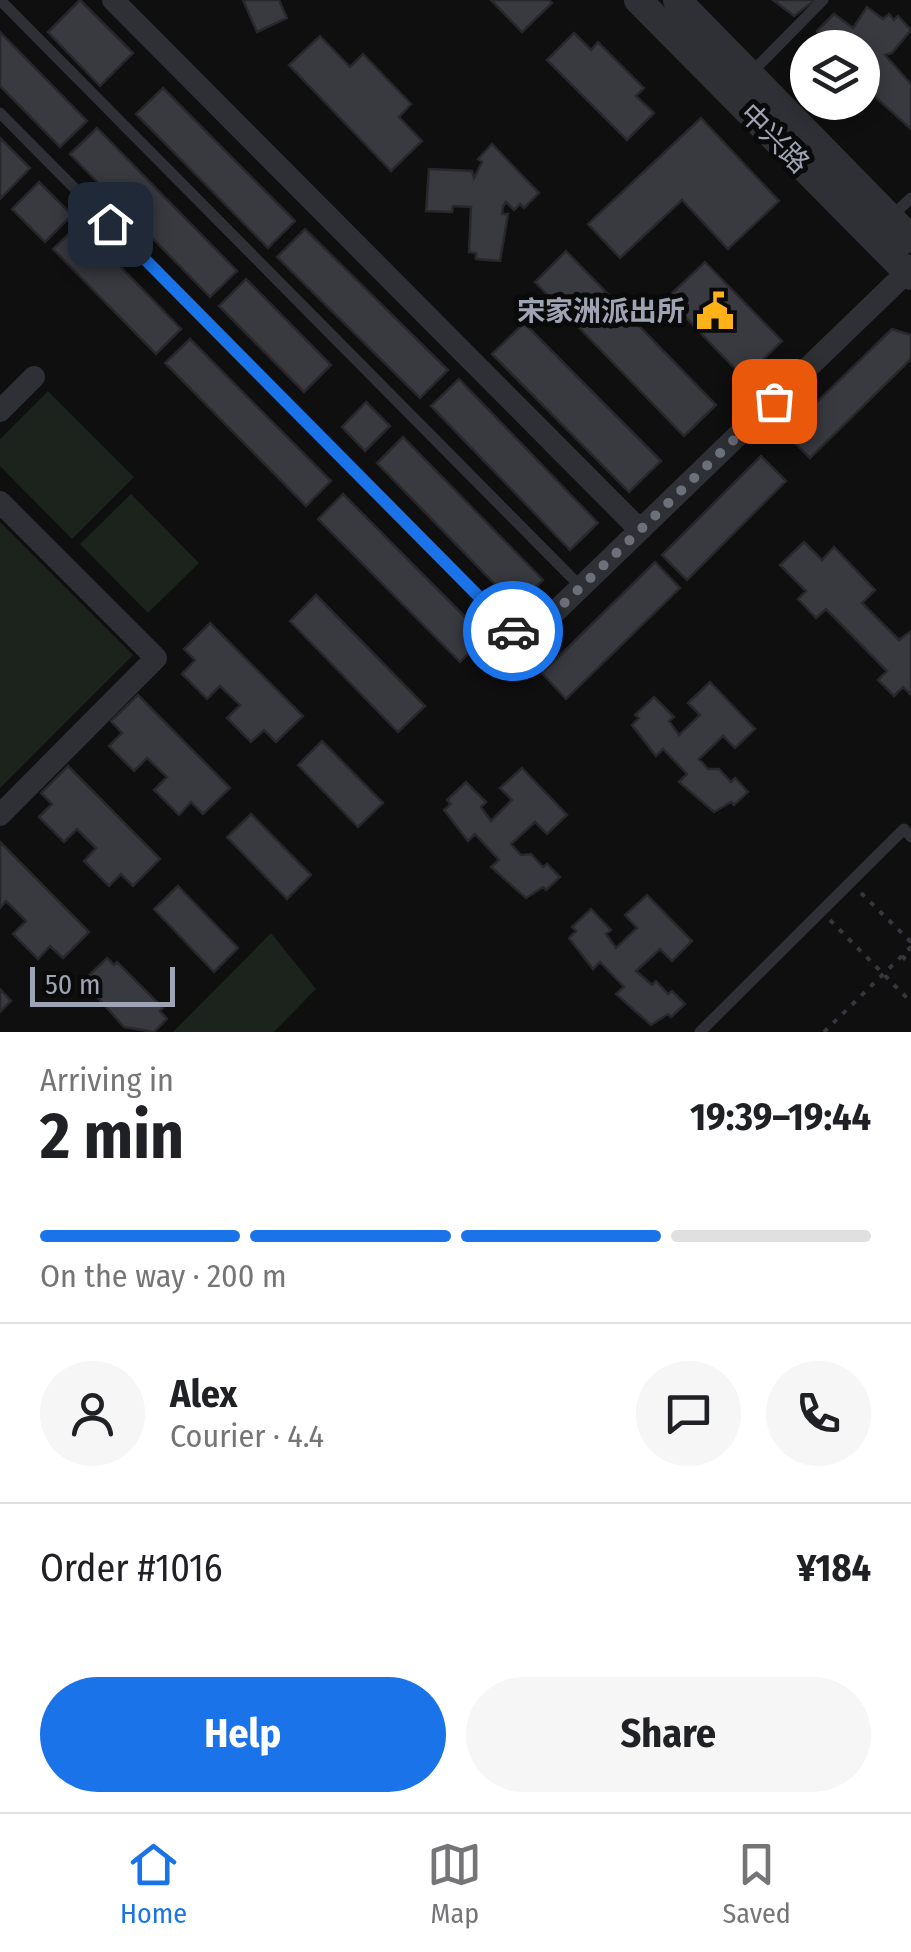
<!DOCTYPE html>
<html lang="en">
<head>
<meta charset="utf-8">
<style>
  :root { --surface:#fff; --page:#f6f6f6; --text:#202124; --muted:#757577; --line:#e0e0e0; --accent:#1a73e8 }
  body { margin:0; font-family:"Fira Sans Condensed","Noto Sans SC",sans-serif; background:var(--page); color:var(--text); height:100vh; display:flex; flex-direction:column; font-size:38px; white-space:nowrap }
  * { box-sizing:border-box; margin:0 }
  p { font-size:32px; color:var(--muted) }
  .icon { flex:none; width:55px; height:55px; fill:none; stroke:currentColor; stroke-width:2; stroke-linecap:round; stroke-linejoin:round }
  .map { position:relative; height:1032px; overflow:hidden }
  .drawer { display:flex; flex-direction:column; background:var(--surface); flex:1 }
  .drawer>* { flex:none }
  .fabs { position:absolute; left:790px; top:30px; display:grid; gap:20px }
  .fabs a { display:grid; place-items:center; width:90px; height:90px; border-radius:50%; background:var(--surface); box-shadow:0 5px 15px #0003; font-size:50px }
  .scale { position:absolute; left:30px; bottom:25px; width:145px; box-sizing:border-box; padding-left:10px; border:5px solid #9ea4b3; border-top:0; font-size:28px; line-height:35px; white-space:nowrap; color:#9ea4b3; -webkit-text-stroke:8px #0a0a0b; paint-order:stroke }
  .pin { position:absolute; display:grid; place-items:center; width:85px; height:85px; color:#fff; margin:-42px; border-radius:20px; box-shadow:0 5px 15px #0006 }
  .courier { position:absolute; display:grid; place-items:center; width:100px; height:100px; margin:-50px; border:8px solid #1a73e8; border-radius:50%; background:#fff; color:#222; box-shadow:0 2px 12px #0007 }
  .head em { font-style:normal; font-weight:700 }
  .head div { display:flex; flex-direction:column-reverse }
  .head { display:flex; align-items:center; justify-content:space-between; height:170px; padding:0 40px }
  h1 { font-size:65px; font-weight:700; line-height:75px }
  .bar { display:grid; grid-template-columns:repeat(4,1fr); gap:15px 10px; align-content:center; height:120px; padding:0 40px }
  .bar i { height:12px; border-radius:8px; background:var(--line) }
  .bar .active { background:var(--accent) }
  .bar p { grid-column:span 4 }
  .line { display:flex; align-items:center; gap:25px; padding:0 40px; border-top:2px solid var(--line) }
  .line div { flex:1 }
  .round { display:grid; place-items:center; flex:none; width:105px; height:105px; border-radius:52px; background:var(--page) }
  .button { display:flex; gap:20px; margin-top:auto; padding:20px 40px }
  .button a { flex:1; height:115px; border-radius:60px; background:var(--accent); color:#fff; font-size:40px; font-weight:700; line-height:115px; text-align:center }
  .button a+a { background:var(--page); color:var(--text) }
  .dock { display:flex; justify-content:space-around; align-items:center; height:140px; border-top:2px solid var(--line); background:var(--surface); font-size:28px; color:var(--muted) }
  .dock a { display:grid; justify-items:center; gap:5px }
  .dock .active { color:var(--accent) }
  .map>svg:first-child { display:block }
  .green { fill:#1b231c }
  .building { fill:#393a40; stroke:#28282c; stroke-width:2.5 }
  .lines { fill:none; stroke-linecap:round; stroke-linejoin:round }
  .path { stroke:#35373d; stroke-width:4; stroke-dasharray:5 8; stroke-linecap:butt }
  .service { stroke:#2f3035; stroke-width:11 }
  .minor { stroke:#2f3035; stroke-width:22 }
  .tertiary { stroke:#2f3035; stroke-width:28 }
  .done { stroke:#6c707a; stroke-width:10; stroke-dasharray:0 18 }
  .route { stroke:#1a73e8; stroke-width:12 }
  .labels { text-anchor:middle; stroke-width:10; stroke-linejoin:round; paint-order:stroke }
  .street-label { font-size:28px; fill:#9ea4b3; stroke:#0a0a0b }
  .poi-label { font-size:28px; font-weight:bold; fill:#9ea4b3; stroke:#0a0a0b; text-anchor:end }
</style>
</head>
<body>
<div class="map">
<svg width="911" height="1032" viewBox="0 0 911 1032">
  <rect width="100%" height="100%" fill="#0f0f10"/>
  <!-- green -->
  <path class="green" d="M48,391L134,477L72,539L0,466V439Z
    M131,494L199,563L148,613L80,544Z
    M0,522L133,655L0,788Z
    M271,933L316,989L274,1032H173Z"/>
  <!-- building -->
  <path class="building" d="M80,0L133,53L100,86L48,32Z
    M243,0H279L287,18L257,32Z
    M491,0H549L552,3L522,32Z
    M773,0H815L794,16Z
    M867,7L883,19L889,14L894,20L898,16L911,30L892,53L885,55L911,84V129L862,85V48H827L817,31L834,14L853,28Z
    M0,32L87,121L60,147L0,86Z
    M574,33L591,50L598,42L644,88L636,96L654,113L627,140L547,60Z
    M320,36L350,67L363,54L411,104L399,117L422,141L391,171L289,65Z
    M163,88L295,221L268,248L136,114Z
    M701,118L779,201L728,249L682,200L620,258L588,224Z
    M97,128L237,271L210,297L70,154Z
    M0,138L30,168L0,199Z
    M492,144L539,193L524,208L520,204L514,210L506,202L503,206L502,214H508L500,261L476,259V253L469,252L471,207L453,206L452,212L426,211L429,169L472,171L474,178L482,162L478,159Z
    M39,182L72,215L45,242L12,209Z
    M79,224L181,329L156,354L53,249Z
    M305,229L448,370L420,398L277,257Z
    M566,251L716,405L684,436L535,282Z
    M705,262L782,341L744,378L667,298Z
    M246,279L331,365L304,392L219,306Z
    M524,323L661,461L629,492L492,354Z
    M892,329L911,335V359L810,458L785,433Z
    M190,339L331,481L306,506L165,363Z
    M459,379L598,523L570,550L431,406Z
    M366,402L390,426L365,451L342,427Z
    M403,437L543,580L516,606L377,463Z
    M761,456L786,481L687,580L662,555Z
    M343,494L485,637L460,662L318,519Z
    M804,542L822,560L834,547L875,590L862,603L899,640L911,631V695L903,687L894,696L878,680L887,671L826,609L816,618L798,599L806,591L780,565Z
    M655,562L680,588L566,699L542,673Z
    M316,595L425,706L398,732L290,621Z
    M210,623L303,716L276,742L264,730L251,742L227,718L240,705L220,686L207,699L182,674L195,660L184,649Z
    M710,682L755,729L735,748L723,736L699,759L708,769H719L731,782L735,778L748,792L734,805L731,802L714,812L679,782L687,774L663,749L656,756L632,725L639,718L635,715L654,697L674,717L669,721L679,735L700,715L688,703Z
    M138,695L230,788L203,814L191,802L179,815L154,790L167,777L147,758L134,771L109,746L122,733L111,721Z
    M322,741L383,803L358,827L298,765Z
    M68,766L160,859L133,886L121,874L109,886L84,861L96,848L77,829L64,842L39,817L52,804L41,793Z
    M522,768L567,815L547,834L535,822L511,844L521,855L531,854L543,867L547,864L560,877L546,890L543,887L526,898L491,867L499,860L475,834L468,841L444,810L451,804L447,800L466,782L486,802L481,807L491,821L512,800L500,788Z
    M251,814L311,875L287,899L227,837Z
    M0,842L89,932L63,958L50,946L38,959L13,934L26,921L6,901L0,908Z
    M178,886L238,948L214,972L154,909Z
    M647,895L692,941L672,961L660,949L636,971L652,985L656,981L668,994L672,991L685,1004L671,1017L668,1014L651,1025L616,994L624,987L600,962L593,969L569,938L576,931L572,927L591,909L611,930L606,934L616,948L637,928L625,915Z
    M107,958L114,965L117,962L163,1008L160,1011L167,1019L154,1032L124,1027L83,981Z
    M0,989L11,1001L0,1012Z"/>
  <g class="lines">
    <!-- path -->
    <path class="path" d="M861,893L911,942
      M830,920L911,1002
      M902,956L911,965
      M824,1032L911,947"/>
    <!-- service -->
    <path class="service" d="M0,0L581,587
      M750,74L823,0
      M0,113L524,642
      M892,216L911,198
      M700,1032L904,829L911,837"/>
    <!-- minor -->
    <path class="minor" d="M113,0L640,530
      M0,411L34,377
      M0,502L156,658L0,815
      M524,642L907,272"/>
    <!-- tertiary -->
    <path class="tertiary" d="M638,0L911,276
      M677,0L911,239"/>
  </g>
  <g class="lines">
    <!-- done -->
    <path class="done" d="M513,631L524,642L774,401"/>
    <!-- route -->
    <path class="route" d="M110,224L513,631"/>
  </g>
  <!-- icons -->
  <defs>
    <g id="civic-bare" transform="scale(3)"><path d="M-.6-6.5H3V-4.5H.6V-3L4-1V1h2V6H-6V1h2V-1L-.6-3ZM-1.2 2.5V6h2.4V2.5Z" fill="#ffb118" stroke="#0a0a0b" stroke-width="2.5" paint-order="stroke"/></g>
  </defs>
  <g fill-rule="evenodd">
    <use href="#civic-bare" x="715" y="311"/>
  </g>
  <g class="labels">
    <!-- street labels -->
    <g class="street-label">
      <text transform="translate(775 138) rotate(45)" y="10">中兴路</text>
    </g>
    <!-- poi labels -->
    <g class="poi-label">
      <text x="685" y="321">宋家洲派出所</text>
    </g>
  </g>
</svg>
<div class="fabs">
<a><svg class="icon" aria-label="layers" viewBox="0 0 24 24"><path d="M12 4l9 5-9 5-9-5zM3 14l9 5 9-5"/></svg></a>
</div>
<div class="scale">50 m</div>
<div class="pin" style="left:774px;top:401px;background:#ea580c"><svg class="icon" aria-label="bag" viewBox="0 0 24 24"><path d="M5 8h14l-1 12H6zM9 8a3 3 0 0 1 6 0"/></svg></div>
<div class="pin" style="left:110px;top:224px;background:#1f2937"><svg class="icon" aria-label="home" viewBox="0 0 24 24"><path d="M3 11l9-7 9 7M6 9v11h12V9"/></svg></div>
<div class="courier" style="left:513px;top:631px"><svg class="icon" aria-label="car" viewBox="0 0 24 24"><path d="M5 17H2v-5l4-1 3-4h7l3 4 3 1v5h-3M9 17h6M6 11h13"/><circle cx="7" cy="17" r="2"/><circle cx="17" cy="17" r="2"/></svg></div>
</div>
<section class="drawer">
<div class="head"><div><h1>2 min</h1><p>Arriving in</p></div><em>19:39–19:44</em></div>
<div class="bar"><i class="active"></i><i class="active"></i><i class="active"></i><i></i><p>On the way · 200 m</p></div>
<div class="line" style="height:180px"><a class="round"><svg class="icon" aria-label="person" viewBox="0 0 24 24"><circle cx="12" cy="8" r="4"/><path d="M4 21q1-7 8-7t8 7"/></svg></a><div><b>Alex</b><p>Courier · 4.4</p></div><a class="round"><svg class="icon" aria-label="chat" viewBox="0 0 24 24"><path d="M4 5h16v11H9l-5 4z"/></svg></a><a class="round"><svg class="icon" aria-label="phone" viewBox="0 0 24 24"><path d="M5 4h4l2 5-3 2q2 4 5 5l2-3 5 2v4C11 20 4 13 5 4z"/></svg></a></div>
<div class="line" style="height:130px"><div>Order #1016</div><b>¥184</b></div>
<div class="button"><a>Help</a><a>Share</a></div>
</section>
<nav class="dock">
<a class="active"><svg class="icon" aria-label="home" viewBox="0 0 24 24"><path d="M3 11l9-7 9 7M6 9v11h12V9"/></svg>Home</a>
<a><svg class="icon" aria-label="map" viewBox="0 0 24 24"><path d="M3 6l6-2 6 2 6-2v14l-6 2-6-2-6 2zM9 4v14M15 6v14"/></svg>Map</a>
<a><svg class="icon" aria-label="saved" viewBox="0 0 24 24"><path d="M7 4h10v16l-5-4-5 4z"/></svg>Saved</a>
</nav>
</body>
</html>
